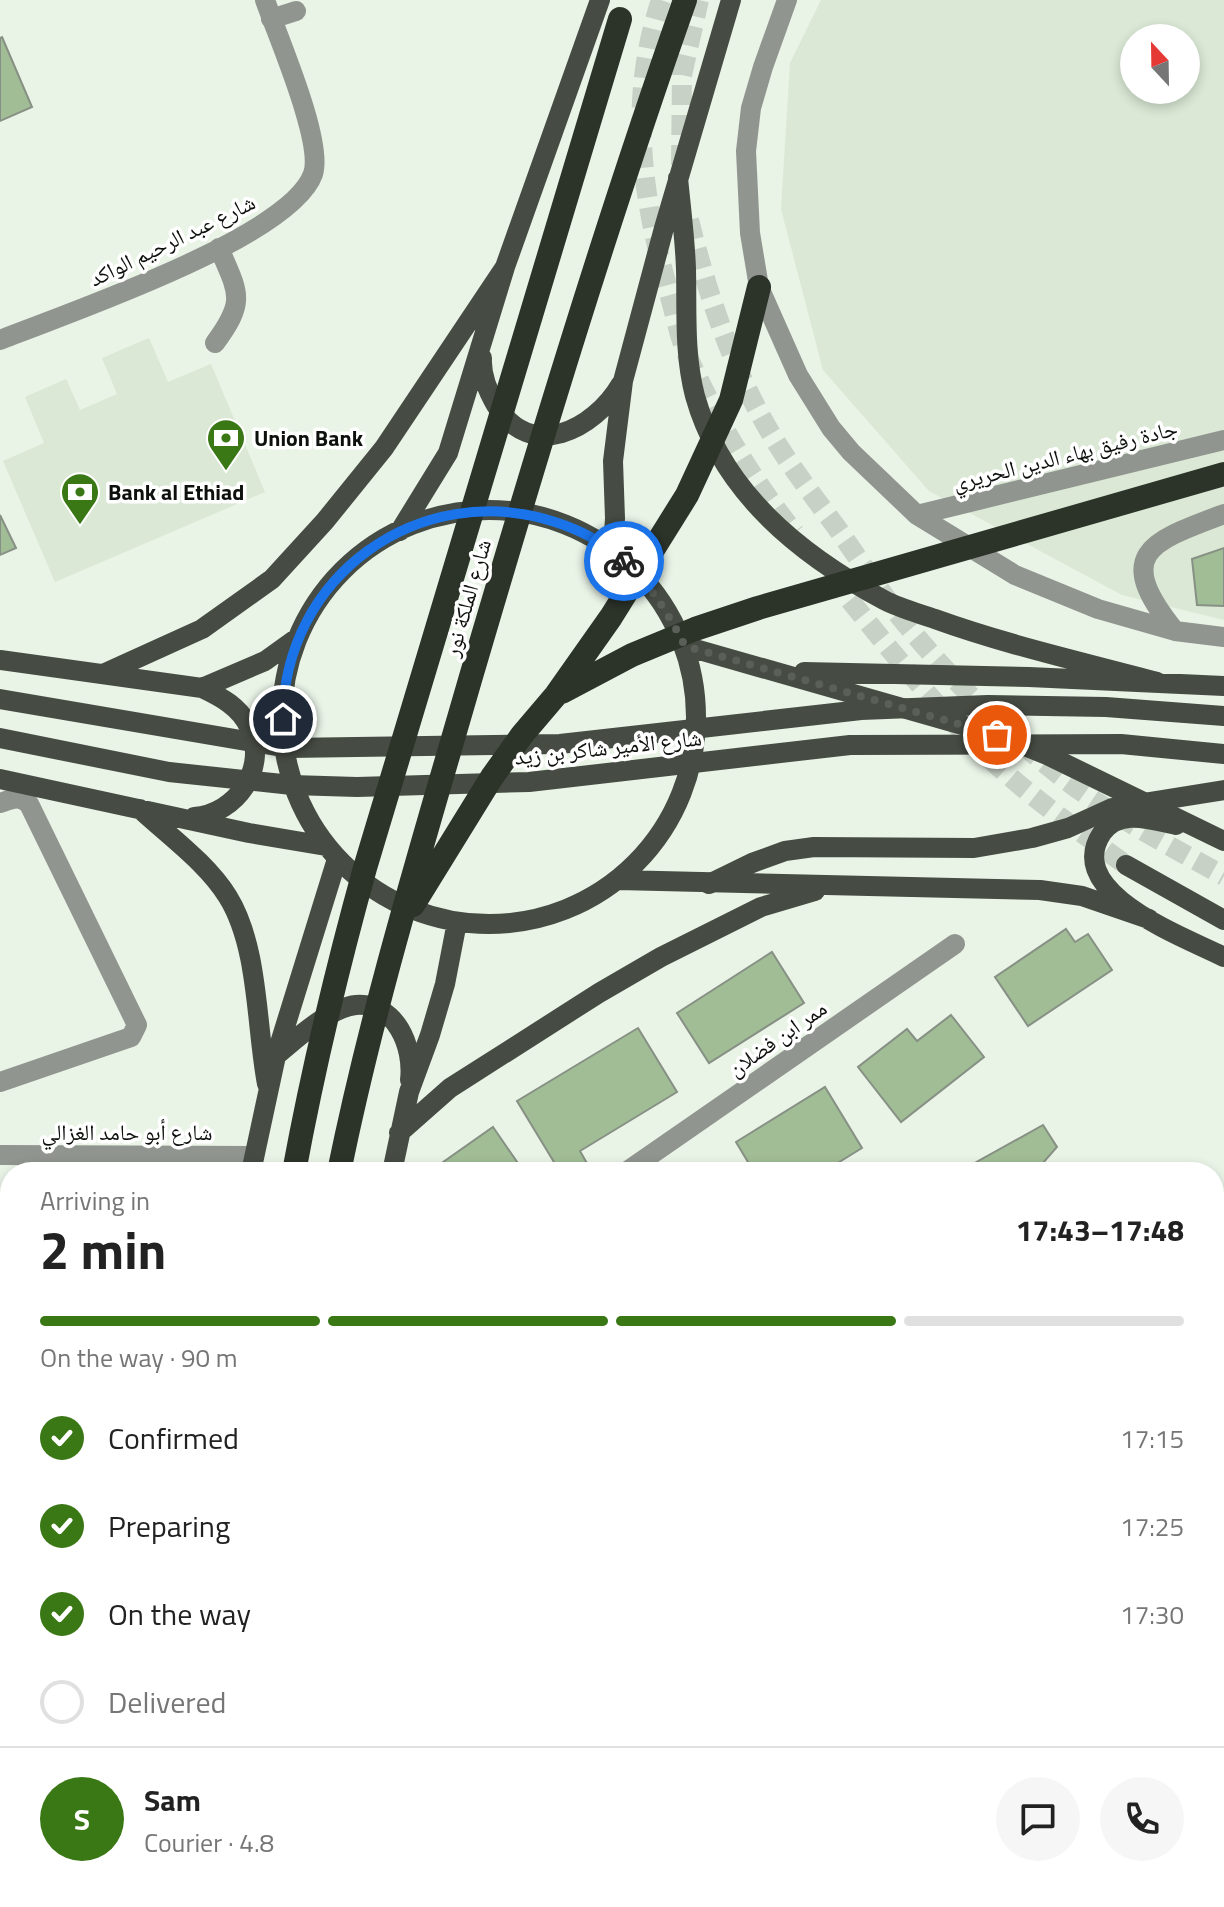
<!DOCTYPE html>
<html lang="en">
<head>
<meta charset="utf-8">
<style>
  :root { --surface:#fff; --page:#f6f6f6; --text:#222; --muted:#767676; --line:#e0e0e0; --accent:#397815 }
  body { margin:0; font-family:"Titillium Web","Noto Naskh Arabic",sans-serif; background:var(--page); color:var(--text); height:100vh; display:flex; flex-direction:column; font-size:30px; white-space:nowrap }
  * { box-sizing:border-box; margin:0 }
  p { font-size:26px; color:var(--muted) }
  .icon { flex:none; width:44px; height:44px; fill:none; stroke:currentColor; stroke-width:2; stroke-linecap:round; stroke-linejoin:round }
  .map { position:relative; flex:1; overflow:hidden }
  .details { position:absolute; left:0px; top:1162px; width:1224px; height:746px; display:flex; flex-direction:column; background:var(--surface); border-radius:32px 32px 0 0; box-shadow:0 4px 12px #0003 }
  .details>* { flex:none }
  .needle { width:52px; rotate:338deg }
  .fabs { position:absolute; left:1120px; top:24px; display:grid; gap:16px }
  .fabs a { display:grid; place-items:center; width:80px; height:80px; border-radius:50%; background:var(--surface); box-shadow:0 4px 12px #0003; font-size:40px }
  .pin { position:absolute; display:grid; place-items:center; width:68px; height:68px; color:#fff; margin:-34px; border:4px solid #fff; border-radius:50%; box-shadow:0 2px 8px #0007 }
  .courier { position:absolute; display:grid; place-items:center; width:80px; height:80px; margin:-40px; border:6px solid #1a73e8; border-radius:50%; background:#fff; color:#222; box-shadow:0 2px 10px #0007 }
  .summary em { font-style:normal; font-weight:700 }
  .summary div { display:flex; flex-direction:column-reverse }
  .summary { display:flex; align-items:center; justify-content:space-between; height:136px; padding:0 40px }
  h1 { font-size:52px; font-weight:700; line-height:60px }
  .bar { display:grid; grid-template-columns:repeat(4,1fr); gap:12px 8px; align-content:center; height:96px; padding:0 40px }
  .bar i { height:10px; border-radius:6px; background:var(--line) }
  .bar .active { background:var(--accent) }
  .bar p { grid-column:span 4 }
  .line { display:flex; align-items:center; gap:20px; padding:0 40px; border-top:2px solid var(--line) }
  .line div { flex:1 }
  .round { display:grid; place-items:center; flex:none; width:84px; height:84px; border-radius:42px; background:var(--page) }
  ol { padding:0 40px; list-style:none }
  li { display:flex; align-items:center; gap:24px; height:88px }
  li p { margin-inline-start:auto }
  li .icon { padding:8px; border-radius:50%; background:var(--accent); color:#fff; stroke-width:4 }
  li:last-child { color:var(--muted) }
  li i { width:44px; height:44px; border:4px solid var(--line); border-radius:50% }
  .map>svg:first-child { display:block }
  .built { fill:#dae8d5; fill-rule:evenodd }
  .building { fill:#a1bd96; stroke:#879084; stroke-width:2 }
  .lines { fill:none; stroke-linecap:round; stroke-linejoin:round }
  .major-tunnel { stroke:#c8d1c5; stroke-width:20; stroke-dasharray:20 10; stroke-linecap:butt }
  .minor { stroke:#91958f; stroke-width:20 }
  .major { stroke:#464c43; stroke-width:20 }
  .highway { stroke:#2c3329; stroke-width:24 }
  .major-bridge { stroke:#464c43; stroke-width:20 }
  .highway-bridge { stroke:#2c3329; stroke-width:24 }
  .done { stroke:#5a5f58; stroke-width:8; stroke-dasharray:0 14.4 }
  .route { stroke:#1a73e8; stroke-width:10 }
  .labels { text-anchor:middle; stroke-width:7; stroke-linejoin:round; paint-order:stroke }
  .street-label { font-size:22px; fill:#0d100c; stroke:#fff }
  .poi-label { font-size:22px; font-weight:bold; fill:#0d100c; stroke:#fff; text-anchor:start }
</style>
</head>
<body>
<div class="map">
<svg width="1224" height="1907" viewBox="0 0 1224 1907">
  <rect width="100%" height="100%" fill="#e9f3e6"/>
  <!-- built -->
  <path class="built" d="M821,0H1224V620L1122,595L929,491L823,370L781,209L790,63ZM1134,38H1186V90H1134Z
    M149,338L168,382L211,364L265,492L55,582L3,461L44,443L25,397L66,379L80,410L117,394L102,358Z"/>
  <!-- building -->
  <path class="building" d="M2,37L32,107L0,121V38Z
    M0,515L16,548L0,555Z
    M1224,548V606L1197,605L1192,559Z
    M1066,929L1075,942L1088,934L1112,970L1028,1026L995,977Z
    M772,952L804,1003L709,1063L677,1013Z
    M951,1015L984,1057L901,1122L858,1067L907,1029L917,1041Z
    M638,1028L677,1092L580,1151L592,1172H560L517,1101Z
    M825,1087L862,1148L823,1172H754L736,1142Z
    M1043,1125L1057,1147L1042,1164L1044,1172H965L964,1169Z
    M493,1127L524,1172H429Z
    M10,1245V1308L0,1292V1252Z
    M1224,1392V1460L1214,1458V1426Z
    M10,1419V1518L0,1501V1422L2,1425Z
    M1214,1474L1224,1476V1495L1214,1493Z
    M1214,1519L1224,1520L1222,1572L1224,1573V1612L1214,1611Z
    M10,1656V1691L0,1697V1662Z
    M1219,1875L1224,1886V1907H1130L1127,1898H1214V1876Z
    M455,1898H516L521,1907H459Z
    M556,1898H677L681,1907H560Z"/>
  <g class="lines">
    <!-- major-tunnel -->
    <path class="major-tunnel" d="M661,0C628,99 641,194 669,293C675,314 679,337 688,357C717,420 752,480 795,533
      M681,165L682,75L699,0
      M689,220C706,288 728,356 762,418C783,457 811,493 837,528C858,558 878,588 900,617C947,675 1000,728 1059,775C1109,814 1168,845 1224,876
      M831,577C881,638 929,701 987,756C1030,797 1078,830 1126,865"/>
    <!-- minor -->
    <path class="minor" d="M787,0L763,67L751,108L746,151L750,233L759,287L798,375L831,428L851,452L917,515L1015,575L1098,609L1175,631L1224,637
      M271,19L296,11
      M0,340C65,314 290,238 313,174C324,142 277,35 265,0
      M215,343C246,301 239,294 219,248
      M917,515L1224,440
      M1175,631C1113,554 1149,542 1224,514
      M0,803C12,799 19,795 29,804L137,1025L131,1037L0,1082
      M0,1155L254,1156
      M626,1172L955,944
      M1214,1272L1224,1273
      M0,1562L10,1555
      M0,1794L10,1787
      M1214,1810L1224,1808
      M749,1898L754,1907
      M382,1899L387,1907
      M304,1907L317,1898
      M790,1907L825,1898"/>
    <!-- major -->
    <path class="major" d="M678,178C681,209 685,239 686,269C687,312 684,354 695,396C722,492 799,554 884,600C899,608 918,613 935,619C1007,645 1083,662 1157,682
      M482,358C481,375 487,390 496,405C531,462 594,430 621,384
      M282 717a207 207 0 1 1 414 0a207 207 0 1 1-414 0Z
      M400,531L448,453L505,267L600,0
      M613,550L615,518L613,461L623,381L664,228L731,0
      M685,646L997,735L1047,755L1224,841
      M0,660L202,688L265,661L297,638
      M804,672L1029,677L1224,686
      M105,673L202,629L272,579L325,521L384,448L505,267
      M0,779L249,833L326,846
      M140,809C169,836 207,863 228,897C259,947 256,1026 267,1084
      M194,817C236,814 269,768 249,727C240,707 221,697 202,688
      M1176,825C1152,820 1119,808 1102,833C1062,893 1185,937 1224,957
      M1126,865L1224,920
      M618,880L1040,890L1082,896L1149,919
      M278,1054C297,1038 331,1007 356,1005C396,1002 414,1047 410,1080
      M399,1133L450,1088L599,993L661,957L761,907L815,891
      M251,1172L276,1056L337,859
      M392,1172L409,1092L430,1035L445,984L457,922"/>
    <!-- highway -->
    <path class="highway" d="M245,1898V1907
      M295,1898V1907"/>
    <!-- major-bridge -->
    <path class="major-bridge" d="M0,699L288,748L560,744L861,710L988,705L1106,707L1224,716
      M0,738L169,772L292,785L357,787L529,782L850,745L1121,744L1224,754
      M709,884L752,863L785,851L814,847L974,848L1032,838L1068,828L1112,808L1224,790"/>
    <!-- highway-bridge -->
    <path class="highway-bridge" d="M562,692L632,655L695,629L758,608L1224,474
      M413,905L492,777L522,735L556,695L611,617L687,495L731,400L759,287
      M294,1172C313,1069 337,969 365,868L620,19
      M339,1172C373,1005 423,843 470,680C537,452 606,224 685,0"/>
  </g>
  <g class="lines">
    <!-- done -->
    <path class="done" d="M624,561C651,586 668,613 685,646L997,735"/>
    <!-- route -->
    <path class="route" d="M283,719C283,576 420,478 555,522C580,530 605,543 624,561"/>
  </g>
  <!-- icons -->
  <defs>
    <g id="bank-pin" transform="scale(2)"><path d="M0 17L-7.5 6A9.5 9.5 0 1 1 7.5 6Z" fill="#397815" stroke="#fff"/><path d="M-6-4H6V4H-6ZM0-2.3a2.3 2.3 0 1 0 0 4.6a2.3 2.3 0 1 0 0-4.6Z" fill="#fff"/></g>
  </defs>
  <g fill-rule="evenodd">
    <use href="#bank-pin" x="226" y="438"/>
    <use href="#bank-pin" x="80" y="492"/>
  </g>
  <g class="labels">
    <!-- street labels -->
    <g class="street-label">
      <text transform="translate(172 240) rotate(-26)" y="8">شارع عبد الرحيم الواكد</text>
      <text transform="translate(1065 455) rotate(-14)" y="8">جادة رفيق بهاء الدين الحريري</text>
      <text transform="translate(467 598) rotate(-74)" y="8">شارع الملكة نور</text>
      <text transform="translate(608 747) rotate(-6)" y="8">شارع الأمير شاكر بن زيد</text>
      <text transform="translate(777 1038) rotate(-35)" y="8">ممر ابن فضلان</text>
      <text x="127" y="1140">شارع أبو حامد الغزالي</text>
    </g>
    <!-- poi labels -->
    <g class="poi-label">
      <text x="254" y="446">Union Bank</text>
      <text x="108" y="500">Bank al Ethiad</text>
    </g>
  </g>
</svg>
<div class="fabs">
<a><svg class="needle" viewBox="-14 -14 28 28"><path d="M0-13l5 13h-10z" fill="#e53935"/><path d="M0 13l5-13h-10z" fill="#767676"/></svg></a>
</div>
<div class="pin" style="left:997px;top:735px;background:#ea580c"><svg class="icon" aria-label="bag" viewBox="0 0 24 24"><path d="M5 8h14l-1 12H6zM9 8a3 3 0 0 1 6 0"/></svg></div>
<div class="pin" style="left:283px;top:719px;background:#1f2937"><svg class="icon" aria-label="home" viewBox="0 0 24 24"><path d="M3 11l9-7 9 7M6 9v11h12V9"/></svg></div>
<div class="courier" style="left:624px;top:561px"><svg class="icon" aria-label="bike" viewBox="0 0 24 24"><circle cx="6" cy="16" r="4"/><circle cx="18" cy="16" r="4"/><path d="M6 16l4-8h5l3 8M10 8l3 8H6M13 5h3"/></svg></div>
<section class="details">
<div class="summary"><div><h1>2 min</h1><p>Arriving in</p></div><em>17:43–17:48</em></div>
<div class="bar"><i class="active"></i><i class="active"></i><i class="active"></i><i></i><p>On the way · 90 m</p></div>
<ol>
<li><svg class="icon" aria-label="check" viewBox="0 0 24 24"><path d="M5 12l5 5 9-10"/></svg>Confirmed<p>17:15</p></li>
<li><svg class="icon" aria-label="check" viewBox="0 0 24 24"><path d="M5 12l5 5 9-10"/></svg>Preparing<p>17:25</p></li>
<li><svg class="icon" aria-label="check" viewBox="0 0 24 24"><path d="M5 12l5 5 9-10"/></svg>On the way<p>17:30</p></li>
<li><i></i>Delivered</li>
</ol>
<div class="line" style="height:144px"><b class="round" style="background:var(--accent);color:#fff">S</b><div><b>Sam</b><p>Courier · 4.8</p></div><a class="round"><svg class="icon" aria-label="chat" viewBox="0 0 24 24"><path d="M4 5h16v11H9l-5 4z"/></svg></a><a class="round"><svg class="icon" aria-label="phone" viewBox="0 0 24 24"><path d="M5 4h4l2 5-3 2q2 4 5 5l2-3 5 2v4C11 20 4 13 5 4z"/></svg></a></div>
</section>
</div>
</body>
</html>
